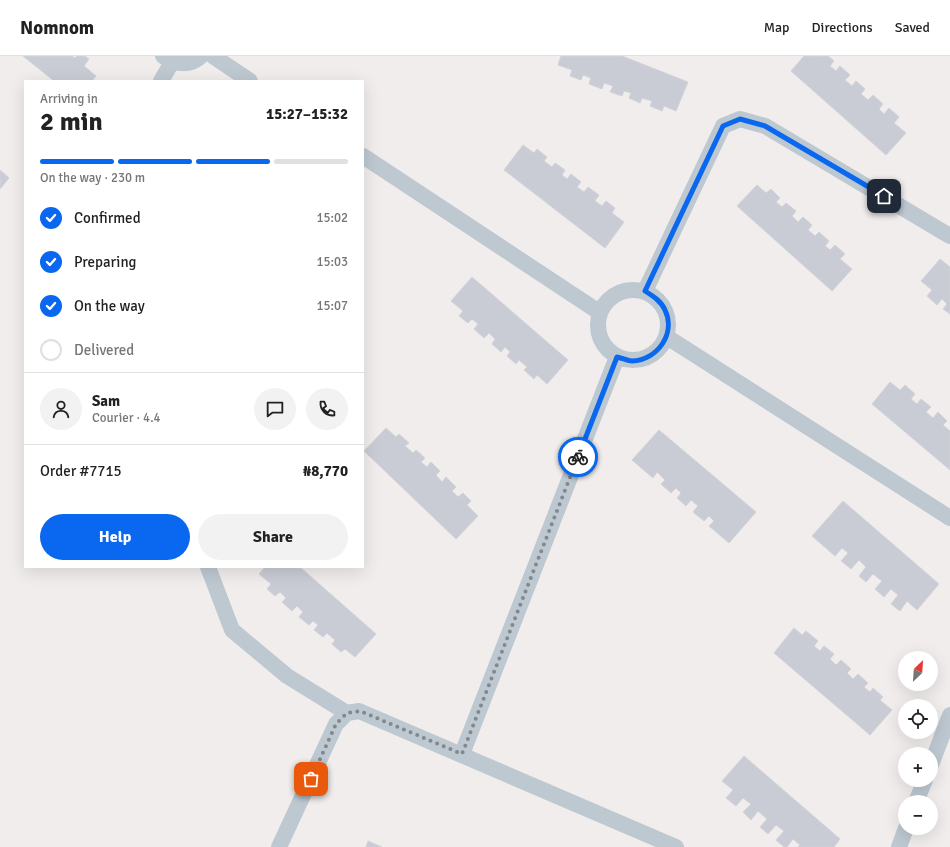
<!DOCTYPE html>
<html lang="en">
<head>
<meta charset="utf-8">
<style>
  :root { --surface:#fff; --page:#f2f2f2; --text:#222; --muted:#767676; --line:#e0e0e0; --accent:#0968ef }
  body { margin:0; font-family:Signika,sans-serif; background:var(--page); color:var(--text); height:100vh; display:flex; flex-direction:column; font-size:15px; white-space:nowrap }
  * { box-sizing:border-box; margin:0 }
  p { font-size:13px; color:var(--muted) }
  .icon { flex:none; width:22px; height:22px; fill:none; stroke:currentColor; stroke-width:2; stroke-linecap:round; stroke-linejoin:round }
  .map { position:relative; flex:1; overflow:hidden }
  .side { position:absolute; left:24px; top:24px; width:340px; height:488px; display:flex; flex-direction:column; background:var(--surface); border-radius:0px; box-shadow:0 4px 16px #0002 }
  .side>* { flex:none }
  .needle { width:26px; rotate:25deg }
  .fabs { position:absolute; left:898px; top:595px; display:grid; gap:8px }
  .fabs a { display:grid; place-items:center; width:40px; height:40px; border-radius:50%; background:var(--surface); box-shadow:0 4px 16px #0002; font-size:20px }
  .pin { position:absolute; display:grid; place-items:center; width:34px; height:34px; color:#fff; margin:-17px; border-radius:8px; box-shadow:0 2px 6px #0006 }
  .courier { position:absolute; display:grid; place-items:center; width:40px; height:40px; margin:-20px; border:3px solid #0968ef; border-radius:50%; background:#fff; color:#222; box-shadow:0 1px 5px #0007 }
  .head em { font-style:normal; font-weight:700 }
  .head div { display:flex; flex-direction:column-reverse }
  .head { display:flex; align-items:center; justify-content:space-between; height:68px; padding:0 16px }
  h1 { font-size:26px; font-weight:700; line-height:30px }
  .bar { display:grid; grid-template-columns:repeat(4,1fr); gap:6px 4px; align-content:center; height:48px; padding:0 16px }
  .bar i { height:5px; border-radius:3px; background:var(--line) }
  .bar .current { background:var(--accent) }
  .bar p { grid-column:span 4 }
  .line { display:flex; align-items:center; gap:10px; padding:0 16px; border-top:1px solid var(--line) }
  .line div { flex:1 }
  .round { display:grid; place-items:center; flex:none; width:42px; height:42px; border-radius:21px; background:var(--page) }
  ol { padding:0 16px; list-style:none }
  li { display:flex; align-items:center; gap:12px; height:44px }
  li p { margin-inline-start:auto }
  li .icon { padding:4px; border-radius:50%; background:var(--accent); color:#fff; stroke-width:4 }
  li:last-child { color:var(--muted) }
  li i { width:22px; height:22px; border:2px solid var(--line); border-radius:50% }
  .cta { display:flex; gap:8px; margin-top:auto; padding:8px 16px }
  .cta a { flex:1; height:46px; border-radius:24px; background:var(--accent); color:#fff; font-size:16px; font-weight:700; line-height:46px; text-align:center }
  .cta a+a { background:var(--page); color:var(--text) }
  header { display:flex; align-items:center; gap:24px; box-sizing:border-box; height:56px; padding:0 20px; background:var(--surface); border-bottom:1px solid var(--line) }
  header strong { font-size:19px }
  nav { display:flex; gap:22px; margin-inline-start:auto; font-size:14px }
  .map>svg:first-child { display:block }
  .building { fill:#c9ccd4; stroke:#d1d3da }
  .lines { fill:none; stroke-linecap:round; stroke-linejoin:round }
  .street { stroke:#bdc8d1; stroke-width:16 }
  .done { stroke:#81888f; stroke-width:4; stroke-dasharray:0 7.2 }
  .route { stroke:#0968ef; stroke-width:5 }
</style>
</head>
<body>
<header>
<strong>Nomnom</strong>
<nav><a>Map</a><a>Directions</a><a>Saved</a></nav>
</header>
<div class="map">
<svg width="950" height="791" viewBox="0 0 950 791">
  <rect width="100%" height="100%" fill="#f1eded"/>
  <!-- building -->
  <path class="building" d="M23,0H72L75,2L77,0H85L89,3L84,10L96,20L92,25H54Z
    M561,0H622L688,26L676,55L664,50L662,55L650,50L652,45L642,42L640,47L629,42L631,37L624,35L622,40L610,36L613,30L604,27L602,33L589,28L591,22L583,19L581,24L570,20L572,14L558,9Z
    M804,0H818L820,1L821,0H828L834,5L830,10L836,15L840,10L850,19L845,24L852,30L856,25L865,33L861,38L868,44L873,39L883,48L879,53L884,58L889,52L899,61L894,67L906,77L886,99L791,15Z
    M523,89L534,97L537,93L547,101L544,105L552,111L555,107L565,114L562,119L567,123L571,118L581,126L577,131L584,136L588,131L599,139L595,145L602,150L606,145L615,152L612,157L624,166L605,192L504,114Z
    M0,114L9,122L0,133Z
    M757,129L766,137L771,133L780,142L776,146L782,151L786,147L796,155L792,160L798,166L803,161L812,169L808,174L815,180L819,176L829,185L825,190L830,194L835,189L845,198L840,203L852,213L832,235L737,150Z
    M940,203L950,211V258L943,253L947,248L942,243L937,249L927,240L932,234L921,225Z
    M472,221L568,304L547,328L537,319L534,323L524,314L527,311L519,304L516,308L507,300L510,296L505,291L501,296L492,288L495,283L489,277L484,282L474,273L478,268L472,263L468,267L459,260L463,255L451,245Z
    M890,326L900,334L905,329L915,338L911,343L917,348L921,343L931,351L926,356L933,362L938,356L947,365L943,369L950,375V414L872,348Z
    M386,372L396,381L399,378L409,387L405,390L413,397L416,394L425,402L421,406L427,411L431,406L440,415L436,419L442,426L446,421L456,431L452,435L458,441L463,437L471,445L467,449L478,460L456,483L364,395Z
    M659,374L756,456L729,487L709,470L714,465L709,460L704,465L693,456L698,450L691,444L686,450L677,442L681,437L676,432L671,437L661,428L665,424L657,416L653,422L632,404Z
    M843,445L939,528L917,554L907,545L900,555L891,548L898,539L891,533L884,541L875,533L882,525L873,518L866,526L859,520L866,511L859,504L851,513L841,505L848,497L842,492L835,500L812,480Z
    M265,511H300L376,578L355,601L345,593L341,596L332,588L335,584L327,577L323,581L314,574L318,569L313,565L309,569L299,561L303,556L297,550L292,555L282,546L286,542L280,536L275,540L267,533L271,528L259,518Z
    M794,572L802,579L806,575L818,585L814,590L820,595L824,590L834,598L830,603L836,609L841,604L851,613L847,617L853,623L858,618L868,627L864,631L870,636L873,632L883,641L880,644L892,654L870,679L774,597Z
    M744,700L840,783L834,791H798L800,789L793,783L787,791H784L776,784L784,775L776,769L768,778L760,771L767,763L758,755L751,764L743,756L751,748L743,742L736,750L726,742L733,734L722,725Z
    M368,785L382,791H366Z"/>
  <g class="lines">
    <!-- street -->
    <path class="street" d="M163,0C175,8 189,11 201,0
      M213,0L250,25
      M161,25L172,6
      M363,100L599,256
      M598 269a35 35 0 1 1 70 0a35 35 0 1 1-70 0Z
      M645,235L723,70L740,63L765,70L950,180
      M667,281L950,462
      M208,511L232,574L287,620L347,657L359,655L676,791
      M462,698L617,301
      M931,709L950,659
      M916,746L925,724
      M279,791L336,668L347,657
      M899,791L906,772"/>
  </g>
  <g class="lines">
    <!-- done -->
    <path class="done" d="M311,723L336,668L347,657L360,655L462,698L578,401"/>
    <!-- route -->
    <path class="route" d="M578,401L617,301C622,302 628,305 632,305C658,304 676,277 665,254C661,245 653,240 645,235L723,70L740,63L765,70L884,140"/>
  </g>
</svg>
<div class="fabs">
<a><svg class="needle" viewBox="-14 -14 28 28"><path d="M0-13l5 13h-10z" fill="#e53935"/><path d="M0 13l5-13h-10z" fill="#767676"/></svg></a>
<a><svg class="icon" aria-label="locate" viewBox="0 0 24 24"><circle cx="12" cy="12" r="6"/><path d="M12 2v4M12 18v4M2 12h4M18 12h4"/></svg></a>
<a>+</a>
<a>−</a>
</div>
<div class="pin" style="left:311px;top:723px;background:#ea580c"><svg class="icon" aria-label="bag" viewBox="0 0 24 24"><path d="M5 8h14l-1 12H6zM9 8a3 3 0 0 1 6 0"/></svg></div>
<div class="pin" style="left:884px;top:140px;background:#1f2937"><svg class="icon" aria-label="home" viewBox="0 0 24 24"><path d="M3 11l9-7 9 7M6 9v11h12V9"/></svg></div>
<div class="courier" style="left:578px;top:401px"><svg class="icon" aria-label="bike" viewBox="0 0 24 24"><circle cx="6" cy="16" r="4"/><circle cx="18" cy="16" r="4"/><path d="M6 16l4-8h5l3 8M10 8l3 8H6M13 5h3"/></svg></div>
<section class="side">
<div class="head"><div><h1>2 min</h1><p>Arriving in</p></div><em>15:27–15:32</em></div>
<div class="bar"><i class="current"></i><i class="current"></i><i class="current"></i><i></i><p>On the way · 230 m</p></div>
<ol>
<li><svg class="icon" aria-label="check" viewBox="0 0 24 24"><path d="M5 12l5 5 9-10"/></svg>Confirmed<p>15:02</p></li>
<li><svg class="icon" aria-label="check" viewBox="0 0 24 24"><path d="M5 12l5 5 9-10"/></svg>Preparing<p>15:03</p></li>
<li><svg class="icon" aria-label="check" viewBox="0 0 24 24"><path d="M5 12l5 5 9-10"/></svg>On the way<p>15:07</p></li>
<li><i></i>Delivered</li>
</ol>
<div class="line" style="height:72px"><a class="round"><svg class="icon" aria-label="person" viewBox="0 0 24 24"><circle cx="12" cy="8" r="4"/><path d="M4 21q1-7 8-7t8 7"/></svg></a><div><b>Sam</b><p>Courier · 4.4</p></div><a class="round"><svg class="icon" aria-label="chat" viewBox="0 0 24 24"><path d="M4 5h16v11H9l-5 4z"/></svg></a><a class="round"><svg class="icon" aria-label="phone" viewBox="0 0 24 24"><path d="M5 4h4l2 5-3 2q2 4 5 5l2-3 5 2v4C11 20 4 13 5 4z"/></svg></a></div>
<div class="line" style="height:52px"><div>Order #7715</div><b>₦8,770</b></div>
<div class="cta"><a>Help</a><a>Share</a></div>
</section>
</div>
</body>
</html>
